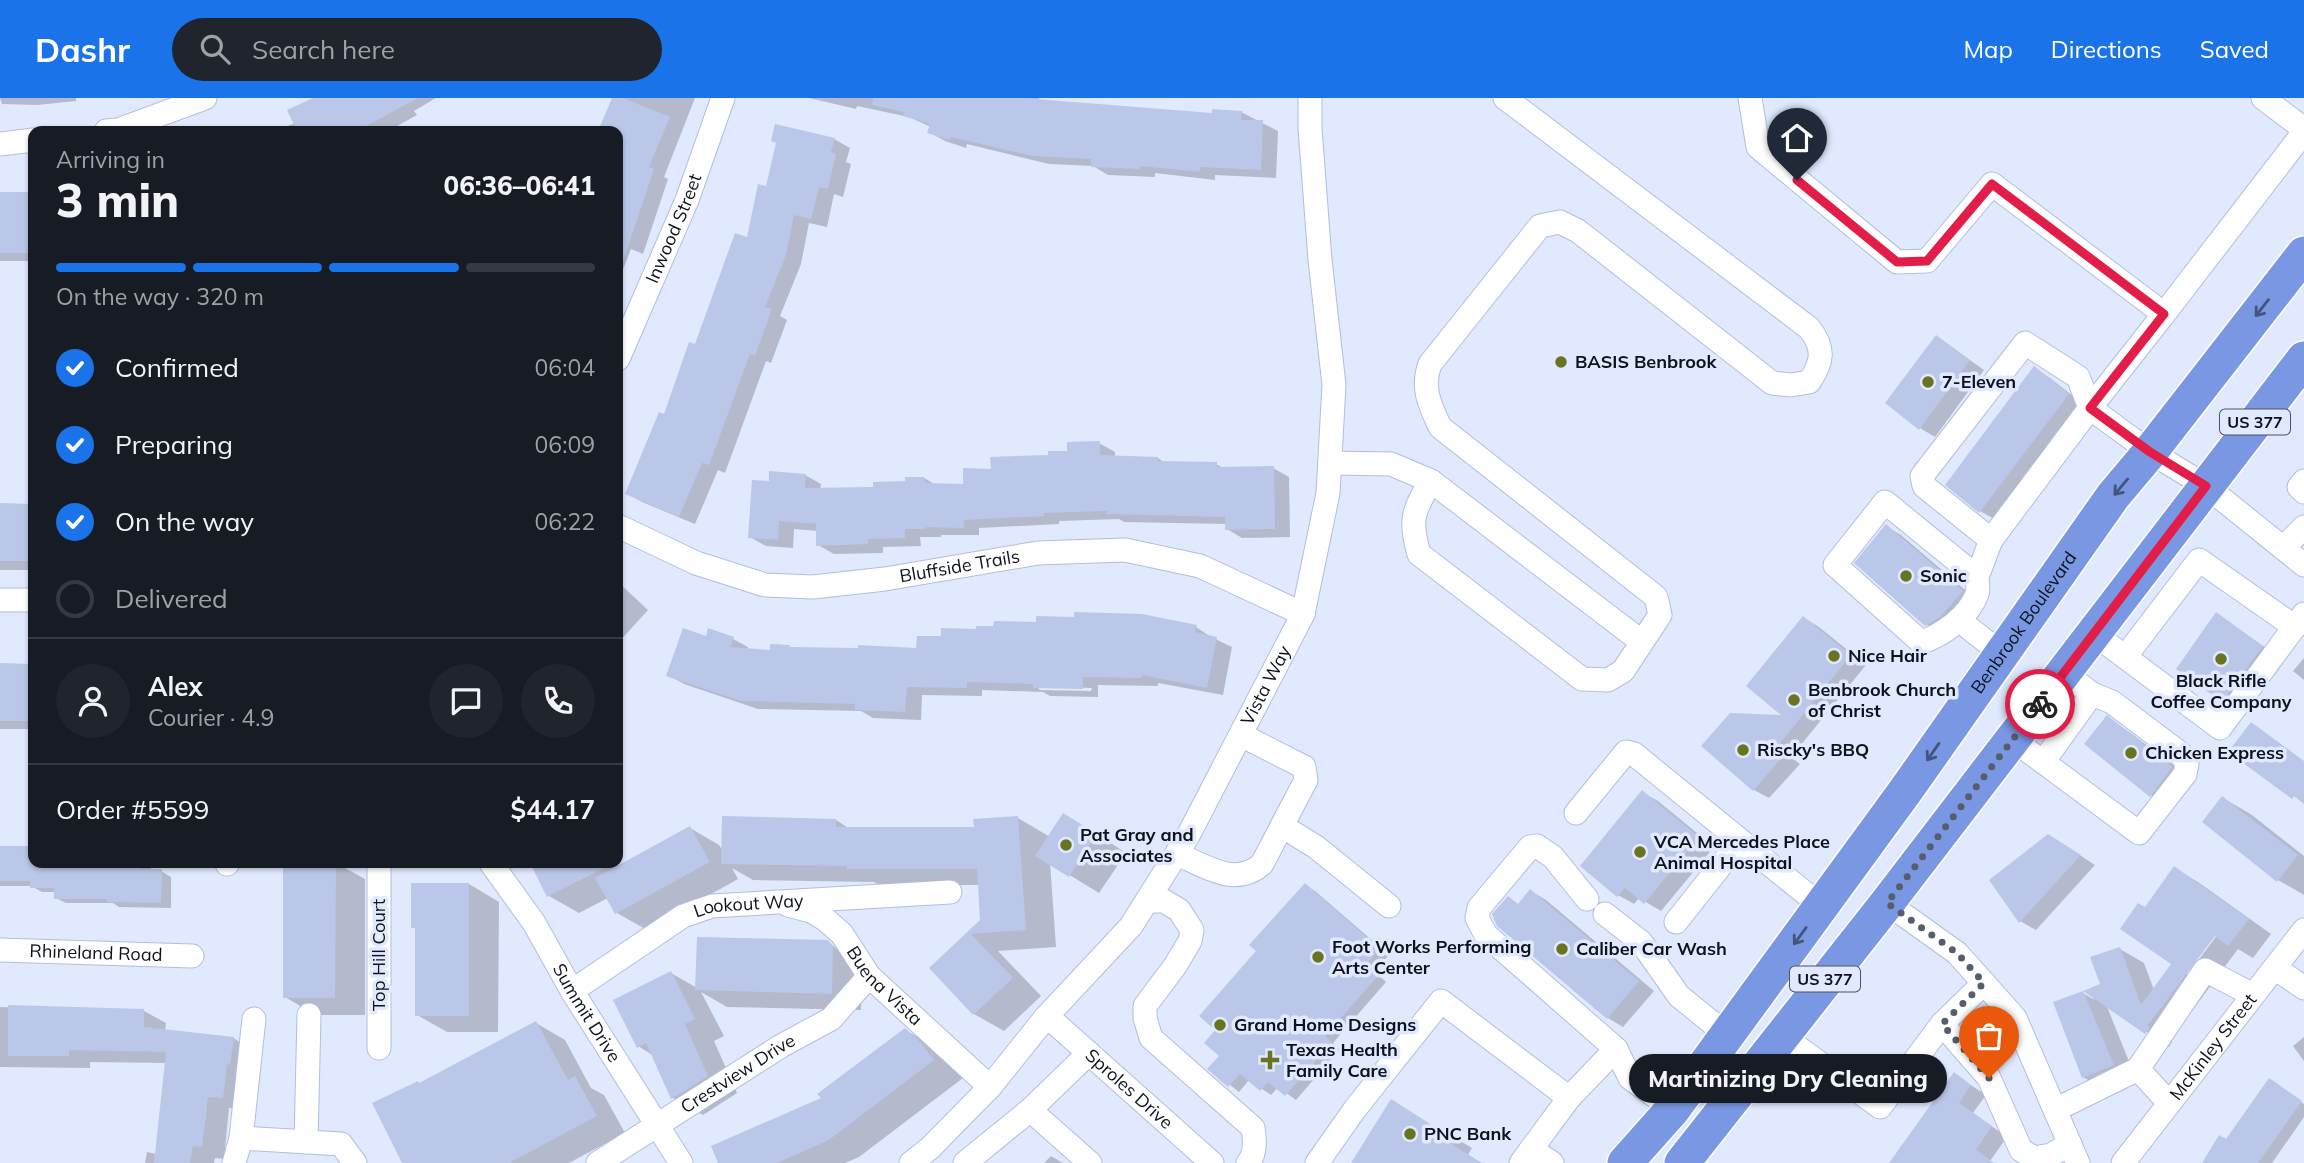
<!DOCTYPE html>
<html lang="en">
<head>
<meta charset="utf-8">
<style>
  :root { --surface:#171b24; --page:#20242c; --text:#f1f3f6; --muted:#9ea1a6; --line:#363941; --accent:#1a73e8 }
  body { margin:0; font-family:Mulish,sans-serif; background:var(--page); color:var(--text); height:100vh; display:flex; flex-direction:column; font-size:26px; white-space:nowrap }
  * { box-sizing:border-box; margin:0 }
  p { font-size:23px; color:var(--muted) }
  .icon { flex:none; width:38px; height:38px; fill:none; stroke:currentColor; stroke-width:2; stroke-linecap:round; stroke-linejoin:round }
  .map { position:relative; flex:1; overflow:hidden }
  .drawer { position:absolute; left:28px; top:28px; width:595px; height:742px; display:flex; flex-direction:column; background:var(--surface); border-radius:14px; box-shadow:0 2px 5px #0004 }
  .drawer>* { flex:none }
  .pin { position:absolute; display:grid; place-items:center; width:60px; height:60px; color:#fff; margin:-72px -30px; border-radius:50% 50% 50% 0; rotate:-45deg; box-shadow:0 0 7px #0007 }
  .pin .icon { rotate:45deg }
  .courier { position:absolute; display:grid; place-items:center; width:70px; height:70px; margin:-35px; border:5px solid #e11d48; border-radius:50%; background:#fff; color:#222; box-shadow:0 2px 9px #0007 }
  .bubble { position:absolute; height:49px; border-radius:24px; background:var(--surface); box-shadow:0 2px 5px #0004; font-size:23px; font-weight:800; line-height:49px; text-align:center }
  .head em { font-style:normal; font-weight:800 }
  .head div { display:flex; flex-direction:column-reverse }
  .head { display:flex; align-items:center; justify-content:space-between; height:119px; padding:0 28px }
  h1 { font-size:46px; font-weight:800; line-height:52px }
  .bar { display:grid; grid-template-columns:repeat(4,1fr); gap:10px 7px; align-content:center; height:84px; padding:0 28px }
  .bar i { height:9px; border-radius:5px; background:var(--line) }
  .bar .selected { background:var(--accent) }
  .bar p { grid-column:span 4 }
  .line { display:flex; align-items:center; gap:18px; padding:0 28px; border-top:2px solid var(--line) }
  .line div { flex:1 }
  .round { display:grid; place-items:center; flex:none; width:74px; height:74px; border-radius:37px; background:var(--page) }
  ol { padding:0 28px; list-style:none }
  li { display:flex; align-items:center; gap:21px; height:77px }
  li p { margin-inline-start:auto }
  li .icon { padding:7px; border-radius:50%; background:var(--accent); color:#fff; stroke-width:4 }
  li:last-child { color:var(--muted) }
  li i { width:38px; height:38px; border:4px solid var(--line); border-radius:50% }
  header { display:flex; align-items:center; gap:42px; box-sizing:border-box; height:98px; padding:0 35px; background:var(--accent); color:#fff }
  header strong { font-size:33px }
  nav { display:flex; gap:38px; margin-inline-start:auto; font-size:24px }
  .search { width:490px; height:63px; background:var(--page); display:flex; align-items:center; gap:18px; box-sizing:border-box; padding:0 24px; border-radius:38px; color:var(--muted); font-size:26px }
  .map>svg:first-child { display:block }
  .shadow { fill:#0003; fill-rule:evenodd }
  .building { fill:#bac7e8 }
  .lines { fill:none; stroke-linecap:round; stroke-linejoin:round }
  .minor-casing { stroke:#b0bede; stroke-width:25 }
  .highway-casing { stroke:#fff; stroke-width:38 }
  .minor { stroke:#fff; stroke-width:23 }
  .highway { stroke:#7a97e3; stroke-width:35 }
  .oneway { stroke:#445480 }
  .done { stroke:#575d6c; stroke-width:7; stroke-dasharray:0 12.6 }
  .route { stroke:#e11d48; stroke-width:9 }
  .poi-dot { fill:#68741f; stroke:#e1e9fe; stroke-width:2.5 }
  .labels { text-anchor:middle; stroke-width:7; stroke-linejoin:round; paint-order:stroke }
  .shield { fill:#e1e9fe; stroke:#4d5260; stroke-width:2 }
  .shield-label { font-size:16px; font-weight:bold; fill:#0d121d }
  .street-label { font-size:18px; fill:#0d121d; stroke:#e1e9fe }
  .poi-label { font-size:18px; font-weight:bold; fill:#0d121d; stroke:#e1e9fe; text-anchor:start }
</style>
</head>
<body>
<header>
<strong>Dashr</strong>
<div class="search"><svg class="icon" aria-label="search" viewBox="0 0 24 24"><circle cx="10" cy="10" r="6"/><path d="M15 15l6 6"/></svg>Search here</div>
<nav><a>Map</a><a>Directions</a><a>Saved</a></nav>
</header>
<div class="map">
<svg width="2304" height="1065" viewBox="0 0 2304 1065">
  <rect width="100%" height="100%" fill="#e1e9fe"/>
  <!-- shadow -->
  <path class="shadow" d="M0,0H76V3L37,7L2,6Z
    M317,0H436L414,13L417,17L388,33H275L295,25Z
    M614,0H695L664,79L668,81L643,156L631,151L618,184V33H600Z
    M809,0H1039L1040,4L1213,17L1241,14L1278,33L1276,80L1215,77V82L1155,75V79L1108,77L1093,68L1049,66L967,46L966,50L945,43L929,34L931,29L909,19L857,8L856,11Z
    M834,41L850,50L846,64L851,66L843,99L834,96L827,129L809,125L801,166L780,218L787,222L771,265L766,263L725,375L718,372L695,426L642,404L627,395L748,142L768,90Z
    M0,96H33V163H0Z
    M618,192L622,195L618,205Z
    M1937,239L1984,272L1935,339L1920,330Z
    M2035,271L2050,280L2083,306L1996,422L1980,413Z
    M1099,345L1115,354V360H1158L1165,365L1216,366L1225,371L1273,370L1289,379L1290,439L1242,440L1227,431V426L1124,424L1119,421L1059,423V426L979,430V437H941V439H920L921,448L883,449V455L834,456L818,447V433L794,431L793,450L766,448L750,439L771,385L805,377L821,386L820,392L874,390L924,380L936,387L965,388L992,373Z
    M0,407L33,408V472H0Z
    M1886,428L1901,437L1977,502L1942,535L1926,526Z
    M618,484L648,512L618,545Z
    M2217,517L2278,558L2238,611L2223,602Z
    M1804,520L1819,529L1866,567L1791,659L1800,666L1769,700L1754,692L1787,619Z
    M1196,529L1211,539L1232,549L1223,597L1158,585V588L1098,587V599L1050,598L1043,594L982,592V598L922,597L921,622L873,620L861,613L758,611L684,586L668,577L707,540L733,541L748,549L747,552L772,554L789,549L793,551L918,552ZM1036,588L1092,590L1091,593L1040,592Z
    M2304,560V582L2293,573Z
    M0,567L33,568V631H0Z
    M2107,620L2122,629L2186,676L2166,706L2151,697Z
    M1643,695L1658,703L1714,749L1661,813L1639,800L1634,806L1618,797Z
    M2223,700L2252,717L2304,758V797L2278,782Z
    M1018,720L1050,739L1094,734L1126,755L1099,795L1050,765L1056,849L998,853L1041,898L1004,933L974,916L931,870L982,822L980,787H879L874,784L753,782L732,770L738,781L647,832L617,815L608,800L579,815L549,798L532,765H611L614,771L690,730L719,747L723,753L836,722L850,731H976Z
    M2064,747L2095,767L2036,832L2020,823Z
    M0,748L33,749V765H151V773H161L171,779V810L119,809L113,805H66L56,800V794H42L31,788H0Z
    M285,765H336L365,781V917H315L285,899Z
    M2174,770L2198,784L2271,836L2253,860L2238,851L2171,941L2172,944L2169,949L2106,906L2136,981L2107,993L2083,979V895L2093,901L2120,851L2144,865L2154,892L2174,865ZM2219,830L2221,832L2188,876H2184Z
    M469,786L499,804L498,934H447L417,917V831L413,829Z
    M1306,788L1315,793L1389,857L1374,873L1386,884L1333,945L1340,951L1296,1002L1278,989L1271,997L1249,982L1239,994L1210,971L1221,958L1217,932L1258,853Z
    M1531,793L1546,802L1654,893L1623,929L1608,920L1508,800L1519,807Z
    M827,844L862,866L861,912L727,909L701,894L724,938L714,943L737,995L703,1017L673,1000L654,958L638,948L671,875L697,890Z
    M0,909L144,913L166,925L165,933L233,940L255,953L244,1012L229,1010L224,1061L215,1060L214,1065H145L147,1054L156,1056L167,965L90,964V970L0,969Z
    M536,925L565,942L591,990L604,997L625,1035L569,1065H404L421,986Z
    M905,932L935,949L950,963L963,980L859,1059L845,1065H720L824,1001Z
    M2304,939V963L2293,948Z
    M1954,976L1986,997L1973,1015L2007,1039L1990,1063L1993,1065H1892Z
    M2279,988L2304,1006V1019L2272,1065H2204Z
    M1440,1031L1472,1050L1468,1057L1480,1065H1353Z
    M1051,1058L1063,1065H1044Z"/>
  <!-- building -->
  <path class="building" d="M313,0H418L357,33H297L287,12Z
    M612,0H623L670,19L649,69L654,71L621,169H618V33H598Z
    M873,0H1024L1212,15V11L1242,13L1241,22H1263L1261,72L1200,69V74L1140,68V71L1091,69V61L1032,58L951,39L950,42L927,35L930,26L903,18L904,14L872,7Z
    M775,26L835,40L831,54L836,56L828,91L819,89L811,121L794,117L786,157L765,209L772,211L755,258L750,256L709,367L702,365L679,419L625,396L659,314L664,316L689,244L695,246L735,135L747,139L758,86L766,88L776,45L771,43Z
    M0,94H33V155H0Z
    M1936,237L1970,262L1919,332L1885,305Z
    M2034,268L2069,296L1979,415L1945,387Z
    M1100,343V357L1158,359V363L1217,364V369L1274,368L1275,431L1225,432V419L1106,416L1107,413L1044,415V418L964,422V430L926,429V431H905V440L868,441V446L816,448V426L779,423L778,442L748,440L752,382L769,383V373L806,376L805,390L873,389V384L905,383V379H924L925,385L963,386V370L991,371L990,359L1048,357V353H1067V344Z
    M0,405L33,406V463H0Z
    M1886,426L1963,493L1940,519L1925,528L1854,465Z
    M1074,514L1142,516L1197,527L1195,534L1217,539L1207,590L1142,577V580L1083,579V591L1033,590V586L967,584V590L907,589L905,614L855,612V606L741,603L666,578L683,530L706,538L708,530L734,539L730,549L770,552V546L790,547L789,549L858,550V547L916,550L917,538H941V530L976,531V528H993L994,523L1036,524V518L1074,519Z
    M2216,514L2263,548L2222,604L2176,571Z
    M1803,518L1851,557L1777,649L1785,656L1753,693L1701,648L1730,615L1781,617L1746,588Z
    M0,565L33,566V623H0Z
    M2107,617L2172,669L2150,699L2084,646Z
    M2251,624L2304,663V706L2294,698L2292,701L2228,654Z
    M1642,692L1699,739L1644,806L1625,790L1617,799L1580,768Z
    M2222,698L2298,757L2277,784L2202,724Z
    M1063,715L1097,736L1069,779L1035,758Z
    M722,718L836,721V729H974L973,721L1018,718L1026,832L971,836L1013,880L973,917L929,870L980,822L977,771H847V768L721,766Z
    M690,728L710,764L615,816L595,780Z
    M2048,736L2081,757L2019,825L1989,782Z
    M0,748H33V765H142L141,771H162L161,805L107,804V801H54V790H30V783H0Z
    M283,765H336L335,900H283Z
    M530,765H614L547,799Z
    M2174,768L2249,821L2228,848L2215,838L2148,927L2149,930L2145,936L2083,893L2100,886L2090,859L2120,849L2141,907L2171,866L2120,831L2138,805L2145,809Z
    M411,785H469V918H415V830H411Z
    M1305,785L1380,851L1366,867L1378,878L1325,938L1332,944L1285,998L1268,984L1260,993L1240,976L1228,989L1207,971L1219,958L1204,945L1215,932L1199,918L1256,853L1249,847Z
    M1530,791L1639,883L1607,921L1497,828L1492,816L1508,798L1518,806Z
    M697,839L828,842L833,848L832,896L695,892Z
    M671,873L695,921L685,926L708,978L671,1001L646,945L637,950L613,902Z
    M2083,893L2114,967L2082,980L2053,904Z
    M8,907L144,911V929L234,939L230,967L227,966L223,1000L208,999L202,1049L193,1048L190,1065H154L166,954L69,952V958H8Z
    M536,923L568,982L575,978L597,1018L509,1065H402L372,1005L418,983L419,985Z
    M905,930L920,944L934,962L829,1042L777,1065H718L711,1048L821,1000L817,996Z
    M1954,974L1971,987L1959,1005L1992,1028L1976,1052L1994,1065H1889Z
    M2269,980L2302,1003L2258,1065H2202L2219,1037L2226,1041Z
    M1391,1001L1438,1031L1440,1029L1457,1040L1453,1047L1482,1065H1351Z"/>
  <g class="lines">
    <!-- minor casing -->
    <g class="minor-casing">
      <g id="minor">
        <path d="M1750,0L1758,49L1897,164L1927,163L1992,86L2164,216L2304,34"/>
        <path d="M2263,0L2304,31"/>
        <path d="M106,33L118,32L205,0"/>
        <path d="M0,46L33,42"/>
        <path d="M2164,216L2090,310L2078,279L2025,245L1922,378L1924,388L1991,442L2090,310L2150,354L2206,388L2304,467"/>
        <path id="s1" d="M618,261L687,102L723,0"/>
        <path d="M1330,365L1391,366L1431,383C1413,413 1409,422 1419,456L1582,581L1608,582L1623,573L1660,517L1656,499L1440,329C1430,307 1421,290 1430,266L1540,128L1560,124L1578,133L1772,285L1791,287L1809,284C1823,264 1825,250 1809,230L1505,0"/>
        <path d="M1431,383L1642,544"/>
        <path d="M2304,383L2299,389L2304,394"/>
        <path id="s2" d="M618,428L696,465L765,487L813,489L885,481L1038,455L1125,452L1200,468L1303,516"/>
        <path d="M2283,450L2304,429"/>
        <path d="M1977,479C1977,484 1979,491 1977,496C1969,518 1942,538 1921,544L1835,467L1885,404L1977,479L1991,442"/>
        <path d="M0,502H33"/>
        <path d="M1959,522L2002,556"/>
        <path d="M2093,535L2220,630L2304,516"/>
        <path d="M2125,559L2199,462L2295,529"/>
        <path d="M2012,641L2139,735L2185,676L2187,666L2181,656L2112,604L2092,596L2063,574"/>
        <path d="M2043,664L2092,596"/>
        <path d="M1576,715L1626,654L1634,656L1821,808"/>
        <path d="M1282,728L1316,749L1389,808"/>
        <path d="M1177,756C1206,768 1235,790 1262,766L1306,682L1304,669L1241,637"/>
        <path d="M379,765V950"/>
        <path id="s3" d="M491,765L534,825L572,893L681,1065"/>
        <path d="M227,766L228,765"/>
        <path d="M1587,801L1553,759L1537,748L1530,749L1479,810L1477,820L1486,837L1616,951L1630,980L1673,1011"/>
        <path d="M1147,803H1164L1179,812L1192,832L1190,843L1175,868L1145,908V920L1151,940L1253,1030C1255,1042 1256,1056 1248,1065"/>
        <path d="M1887,805L1957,855L2015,920L2078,1065"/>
        <path id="s4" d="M788,807L811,813L826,822L842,836L869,878L990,989"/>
        <path d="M1605,816L1641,844L1679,898L1727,937"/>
        <path d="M1676,824L1740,743"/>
        <path id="s5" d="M0,852L192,858"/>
        <path d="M2275,870L2304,890"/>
        <path id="s6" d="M572,893L683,818L712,808L950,794"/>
        <path id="s7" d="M1046,919L1056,926L1212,1065"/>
        <path d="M1942,926L1989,980L2021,1052L2034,1060L2051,1057L2070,1046"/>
        <path d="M1781,937L1880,1009L1942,926L1984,885"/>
        <path d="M2138,971L2169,1005"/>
        <path d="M1569,1000L1616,951"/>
        <path d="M1030,1012L1090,1065"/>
        <path d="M2055,1012L2138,971L2205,872L2253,897"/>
        <path d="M241,1040L341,1046L355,1065"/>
        <path d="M306,1044L309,917"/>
        <path d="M1531,1051L1552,1065"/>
        <path d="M234,1065L241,1040L254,921"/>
        <path id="s8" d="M598,1065L781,948L831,921L869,878"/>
        <path id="s9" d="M911,1065L930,1050L990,989L1046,919L1131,828L1189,736L1303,516L1328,395L1334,287L1320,162L1310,30V0"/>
        <path d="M965,1065L1030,1012L1089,955"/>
        <path d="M1317,1065L1355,1011L1441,903L1569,1000L1521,1065"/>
        <path id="s10" d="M2123,1065L2304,832"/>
      </g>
    </g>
    <!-- highway casing -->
    <g class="highway-casing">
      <g id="highway">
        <path id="s11" d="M1625,1065L1673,1011L1906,692L2113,398L2150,354L2304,156"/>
        <path d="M1682,1065L1887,805L2304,261"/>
      </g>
    </g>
    <!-- minor -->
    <use href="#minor" class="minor"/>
    <!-- highway -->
    <use href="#highway" class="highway"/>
  </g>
  <!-- one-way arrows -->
  <defs><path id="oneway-shaft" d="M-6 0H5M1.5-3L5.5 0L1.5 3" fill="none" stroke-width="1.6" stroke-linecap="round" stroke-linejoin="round" transform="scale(1.75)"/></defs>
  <g class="oneway">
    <use href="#oneway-shaft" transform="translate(2262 210) rotate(128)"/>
    <use href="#oneway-shaft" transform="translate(2121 389) rotate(130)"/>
    <use href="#oneway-shaft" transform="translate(1933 654) rotate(125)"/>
    <use href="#oneway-shaft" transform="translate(1800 838) rotate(126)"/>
  </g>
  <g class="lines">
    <!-- done -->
    <path class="done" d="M1989,980L1942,926L1984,885L1957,855L1887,805L2040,606"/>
    <!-- route -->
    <path class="route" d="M1797,82L1897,164L1927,163L1992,86L2164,216L2090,310L2150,354L2206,388L2040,606"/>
  </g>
  <!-- markers -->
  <g class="poi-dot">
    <circle cx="1561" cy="264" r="7"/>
    <circle cx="1928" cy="284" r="7"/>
    <circle cx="1906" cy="478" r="7"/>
    <circle cx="1834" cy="558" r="7"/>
    <circle cx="2221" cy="561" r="7"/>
    <circle cx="1794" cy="602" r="7"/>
    <circle cx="1743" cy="652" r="7"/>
    <circle cx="2131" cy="655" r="7"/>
    <circle cx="1066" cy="747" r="7"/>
    <circle cx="1640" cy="754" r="7"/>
    <circle cx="1562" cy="851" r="7"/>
    <circle cx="1318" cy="859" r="7"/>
    <circle cx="1220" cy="927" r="7"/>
    <path d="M1266.5 951.5h7v7h7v7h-7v7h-7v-7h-7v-7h7z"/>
    <circle cx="1410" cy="1036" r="7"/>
  </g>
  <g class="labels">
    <!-- shield labels -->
    <g class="shield">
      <rect x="2220" y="311.5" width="70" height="25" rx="5"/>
      <rect x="1790" y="868.5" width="70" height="25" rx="5"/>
    </g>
    <g class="shield-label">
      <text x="2255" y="330">US 377</text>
      <text x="1825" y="887">US 377</text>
    </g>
    <!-- street labels -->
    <g class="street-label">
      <text dy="6" stroke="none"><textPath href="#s1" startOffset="142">Inwood Street</textPath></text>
      <text dy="6" stroke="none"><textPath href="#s2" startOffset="355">Bluffside Trails</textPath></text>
      <text dy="6" stroke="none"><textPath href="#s11" startOffset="672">Benbrook Boulevard</textPath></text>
      <text dy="6" stroke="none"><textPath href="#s9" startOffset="600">Vista Way</textPath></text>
      <text dy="6" stroke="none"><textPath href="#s6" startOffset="201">Lookout Way</textPath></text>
      <text dy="6" stroke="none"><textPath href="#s5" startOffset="96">Rhineland Road</textPath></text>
      <text transform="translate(379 857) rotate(-90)" y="6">Top Hill Court</text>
      <text dy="6" stroke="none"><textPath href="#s4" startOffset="130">Buena Vista</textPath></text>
      <text dy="6" stroke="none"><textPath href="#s3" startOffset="178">Summit Drive</textPath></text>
      <text dy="6" stroke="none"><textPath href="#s10" startOffset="147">McKinley Street</textPath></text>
      <text dy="6" stroke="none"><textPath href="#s8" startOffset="166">Crestview Drive</textPath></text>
      <text dy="6" stroke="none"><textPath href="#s7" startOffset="110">Sproles Drive</textPath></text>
    </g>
    <!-- poi labels -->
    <g class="poi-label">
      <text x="1575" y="270">BASIS Benbrook</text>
      <text x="1942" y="290">7-Eleven</text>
      <text x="1920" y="484">Sonic</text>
      <text x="1848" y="564">Nice Hair</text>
      <text x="2221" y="589" text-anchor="middle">Black Rifle<tspan x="2221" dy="21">Coffee Company</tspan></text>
      <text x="1808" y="598">Benbrook Church<tspan x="1808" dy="21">of Christ</tspan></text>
      <text x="1757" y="658">Riscky's BBQ</text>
      <text x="2145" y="661">Chicken Express</text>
      <text x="1080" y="743">Pat Gray and<tspan x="1080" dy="21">Associates</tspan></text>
      <text x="1654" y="750">VCA Mercedes Place<tspan x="1654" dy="21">Animal Hospital</tspan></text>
      <text x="1332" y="855">Foot Works Performing<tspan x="1332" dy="21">Arts Center</tspan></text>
      <text x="1576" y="857">Caliber Car Wash</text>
      <text x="1234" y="933">Grand Home Designs</text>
      <text x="1286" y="958">Texas Health<tspan x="1286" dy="21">Family Care</tspan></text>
      <text x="1424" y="1042">PNC Bank</text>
    </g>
  </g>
</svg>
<div class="pin" style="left:1989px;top:980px;background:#ea580c"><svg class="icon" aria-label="bag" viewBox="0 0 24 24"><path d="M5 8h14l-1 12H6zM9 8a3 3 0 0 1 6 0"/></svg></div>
<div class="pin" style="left:1797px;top:82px;background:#1f2937"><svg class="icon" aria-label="home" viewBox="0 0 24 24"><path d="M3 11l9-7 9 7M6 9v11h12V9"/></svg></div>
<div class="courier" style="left:2040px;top:606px"><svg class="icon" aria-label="bike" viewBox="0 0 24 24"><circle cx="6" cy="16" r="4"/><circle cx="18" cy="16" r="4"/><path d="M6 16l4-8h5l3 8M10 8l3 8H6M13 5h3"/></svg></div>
<div class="bubble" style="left:1629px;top:956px;width:318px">Martinizing Dry Cleaning</div>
<section class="drawer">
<div class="head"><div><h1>3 min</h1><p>Arriving in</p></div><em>06:36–06:41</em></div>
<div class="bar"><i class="selected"></i><i class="selected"></i><i class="selected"></i><i></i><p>On the way · 320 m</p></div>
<ol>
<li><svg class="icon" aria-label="check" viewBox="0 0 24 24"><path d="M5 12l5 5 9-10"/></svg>Confirmed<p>06:04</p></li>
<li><svg class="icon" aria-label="check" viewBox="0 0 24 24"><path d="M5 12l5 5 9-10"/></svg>Preparing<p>06:09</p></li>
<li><svg class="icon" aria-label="check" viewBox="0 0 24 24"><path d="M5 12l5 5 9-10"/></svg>On the way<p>06:22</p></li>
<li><i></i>Delivered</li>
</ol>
<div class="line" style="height:126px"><a class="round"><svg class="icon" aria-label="person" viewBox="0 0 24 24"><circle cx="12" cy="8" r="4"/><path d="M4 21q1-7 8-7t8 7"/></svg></a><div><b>Alex</b><p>Courier · 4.9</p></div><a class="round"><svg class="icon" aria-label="chat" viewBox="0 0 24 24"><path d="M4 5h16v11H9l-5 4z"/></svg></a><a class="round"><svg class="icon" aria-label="phone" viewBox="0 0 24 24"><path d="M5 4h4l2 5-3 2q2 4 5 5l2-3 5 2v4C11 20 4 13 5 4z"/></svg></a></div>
<div class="line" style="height:91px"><div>Order #5599</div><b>$44.17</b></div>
</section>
</div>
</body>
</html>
